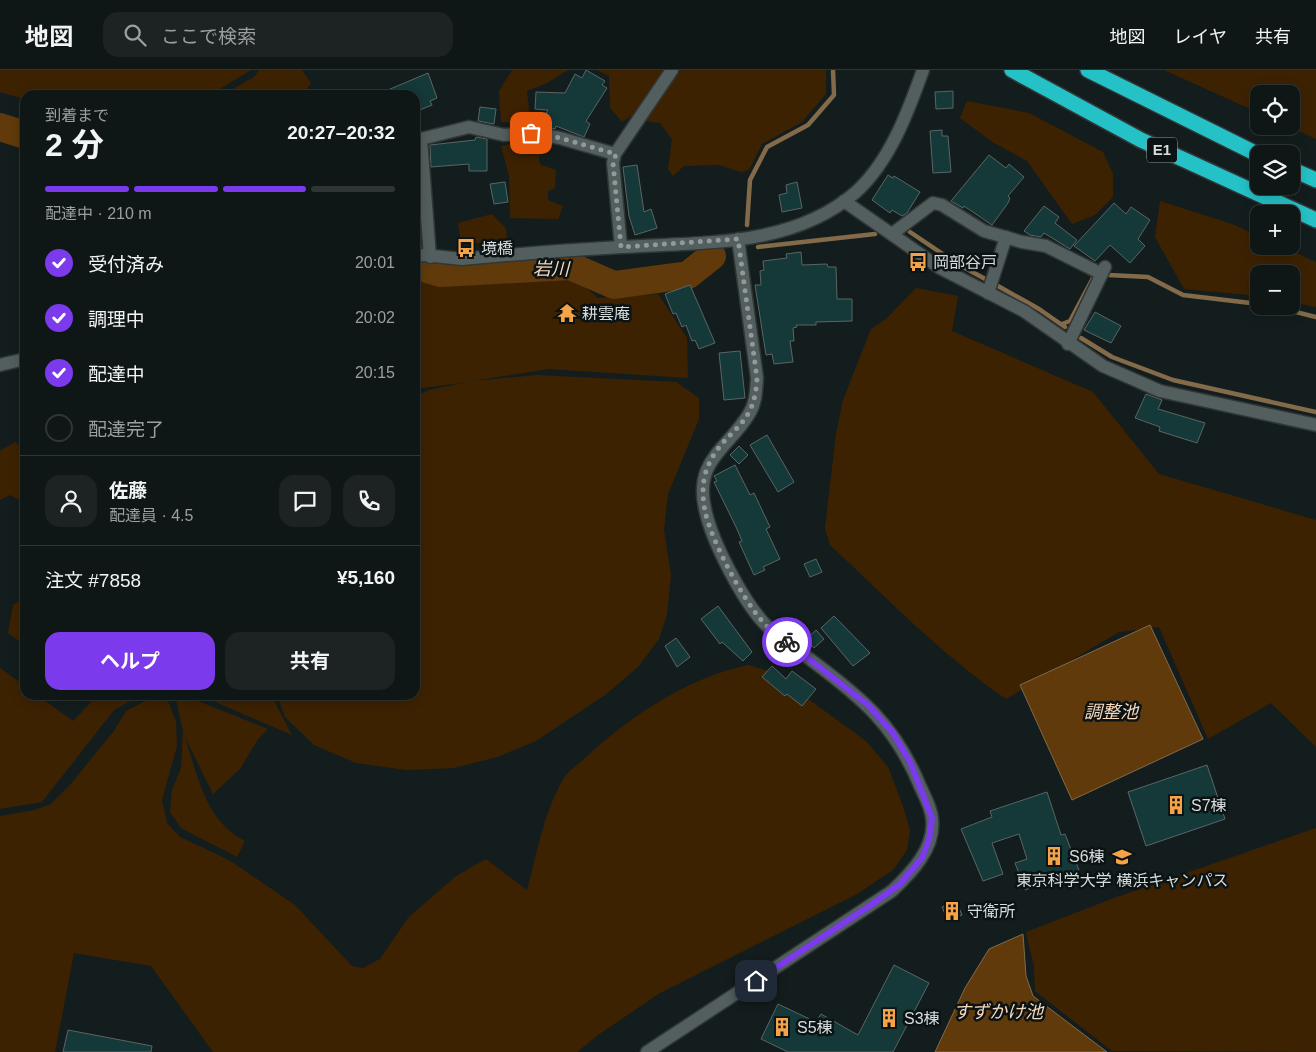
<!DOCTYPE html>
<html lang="ja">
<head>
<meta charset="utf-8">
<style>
  :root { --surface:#0f1616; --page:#1d2323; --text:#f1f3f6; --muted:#9b9fa1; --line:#2f3535; --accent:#7c3aed }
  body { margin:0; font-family:Helvetica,"Noto Sans JP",sans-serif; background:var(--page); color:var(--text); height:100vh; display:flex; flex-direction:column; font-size:19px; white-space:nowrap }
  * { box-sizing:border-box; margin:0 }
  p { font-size:16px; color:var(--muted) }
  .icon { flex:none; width:28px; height:28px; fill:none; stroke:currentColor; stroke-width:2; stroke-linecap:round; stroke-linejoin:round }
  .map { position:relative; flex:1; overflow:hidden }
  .sheet { position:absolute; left:20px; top:20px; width:400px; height:610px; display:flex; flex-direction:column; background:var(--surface); border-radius:15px; box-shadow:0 2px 12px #0003,0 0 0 1px var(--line) }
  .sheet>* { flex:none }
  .controls { position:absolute; left:1250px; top:15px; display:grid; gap:10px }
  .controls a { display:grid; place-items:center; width:50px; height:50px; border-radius:10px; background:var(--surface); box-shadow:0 2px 12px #0003,0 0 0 1px var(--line); font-size:25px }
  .pin { position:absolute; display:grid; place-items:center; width:42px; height:42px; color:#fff; margin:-21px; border-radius:10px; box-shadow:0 2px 8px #0006 }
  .courier { position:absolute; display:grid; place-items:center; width:50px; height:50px; margin:-25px; border:4px solid #7c3aed; border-radius:50%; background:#fff; color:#222; box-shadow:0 1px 6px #0007 }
  .summary em { font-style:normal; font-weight:700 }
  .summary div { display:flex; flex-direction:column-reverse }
  .summary { display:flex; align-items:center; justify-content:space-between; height:85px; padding:0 25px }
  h1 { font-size:32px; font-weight:700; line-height:38px }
  .bar { display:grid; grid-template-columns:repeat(4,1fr); gap:8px 5px; align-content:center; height:60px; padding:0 25px }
  .bar i { height:6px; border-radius:4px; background:var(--line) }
  .bar .active { background:var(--accent) }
  .bar p { grid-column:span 4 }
  .line { display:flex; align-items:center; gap:12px; padding:0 25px; border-top:1px solid var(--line) }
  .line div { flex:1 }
  .round { display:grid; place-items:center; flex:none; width:52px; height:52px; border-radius:15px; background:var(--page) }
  ol { padding:0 25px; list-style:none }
  li { display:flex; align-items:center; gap:15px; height:55px }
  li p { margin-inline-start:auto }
  li .icon { padding:5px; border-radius:50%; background:var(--accent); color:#fff; stroke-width:4 }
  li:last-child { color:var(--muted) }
  li i { width:28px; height:28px; border:2px solid var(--line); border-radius:50% }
  .button { display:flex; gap:10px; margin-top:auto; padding:10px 25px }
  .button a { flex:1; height:58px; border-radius:15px; background:var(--accent); color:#fff; font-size:20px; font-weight:700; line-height:58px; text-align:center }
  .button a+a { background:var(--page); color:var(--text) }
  header { display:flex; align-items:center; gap:30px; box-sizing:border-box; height:70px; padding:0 25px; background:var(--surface); border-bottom:1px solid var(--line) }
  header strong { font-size:24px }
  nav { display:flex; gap:28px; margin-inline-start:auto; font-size:18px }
  .search { width:350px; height:45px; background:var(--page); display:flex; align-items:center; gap:12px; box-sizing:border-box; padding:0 18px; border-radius:15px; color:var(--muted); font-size:19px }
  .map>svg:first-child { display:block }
  .green { fill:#3d2202 }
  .water { fill:#603a0b; stroke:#836b4a }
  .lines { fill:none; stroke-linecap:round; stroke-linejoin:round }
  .stream { stroke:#836b4a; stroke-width:4.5 }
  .river { stroke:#603a0b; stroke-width:28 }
  .building { fill:#153839; stroke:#5a6565 }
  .minor-casing { stroke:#313636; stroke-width:15 }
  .highway-casing { stroke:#313636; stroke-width:18 }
  .minor { stroke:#535e5e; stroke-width:12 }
  .highway { stroke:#24c2c7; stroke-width:15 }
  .done { stroke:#929999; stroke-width:5; stroke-dasharray:0 9 }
  .route { stroke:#7c3aed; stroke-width:6 }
  .labels { text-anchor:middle; stroke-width:5; stroke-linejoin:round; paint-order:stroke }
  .shield { fill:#0b1314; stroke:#99a0a0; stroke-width:1 }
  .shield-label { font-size:15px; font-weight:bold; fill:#d6dcdc }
  .poi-label { font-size:16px; fill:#d6dcdc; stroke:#0b1314; text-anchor:start }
  .water-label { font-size:18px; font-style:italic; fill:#f8d9bc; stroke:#0b1314 }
</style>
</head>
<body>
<header>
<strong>地図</strong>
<div class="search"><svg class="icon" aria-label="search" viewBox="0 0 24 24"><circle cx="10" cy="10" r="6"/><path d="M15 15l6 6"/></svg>ここで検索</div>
<nav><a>地図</a><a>レイヤ</a><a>共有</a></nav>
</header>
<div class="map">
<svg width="1316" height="982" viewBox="0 0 1316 982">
  <rect width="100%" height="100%" fill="#141d1d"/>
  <!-- green -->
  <path class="green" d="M0,0H251L210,25H25V29L0,22Z
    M259,0H302L311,13L306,21V25H222L254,7Z
    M512,0H568L547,13L527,21L529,41L540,46L537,54L501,52L499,21Z
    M597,0H665L636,43L622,52L610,38L609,6Z
    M680,0H826V24L802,52L762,74L749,100L741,102L719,95L684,96L673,106L668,99L672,69L660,53L645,51Z
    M1164,0H1316V69L1287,56H1291V24H1259V43Z
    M967,31L1029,43L1103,82L1113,104V127L1095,145L1072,154L1027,91L994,73L960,48Z
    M527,70L541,73L539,91L541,95L556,100L555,118L548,121V130L563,136L558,149L510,148L509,106L501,76Z
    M1160,131L1232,154L1259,166V176H1281L1316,192V237L1291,232V204H1259V226L1184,219L1155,167Z
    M492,144L506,158L507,171L461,174L458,153Z
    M572,206L598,228L658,224L687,268L688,308L549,299L472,311L537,305L676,312L699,328V349L668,424L664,459L671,505L667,544L659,569L638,597L605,625L536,671L497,687L454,698L406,700L356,693L314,675L285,647L277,625H415V326L429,320L468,312L423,318L415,315V207Z
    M916,218L958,226L952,261L1093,322L1159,404L1316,450V677L1271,633L1208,669L1159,557L1119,562L1006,629C942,585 887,528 830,475L825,458L836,364L843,330L871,259L886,249Z
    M15,372L25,380V433L10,425L0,430V381Z
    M25,527V575L8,563L13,535Z
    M749,595L771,602L866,671L888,697L903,736L910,760L907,780L893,800L857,824L660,923L598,965L577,982H213L151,896L74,883L55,982H0V746L35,740L51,734L70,715L114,661L126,641L157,625L166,626L176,652L177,676L162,730L167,753L180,767L229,790L295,835L352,896L363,898L380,889L408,848L456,806L486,789L527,820C537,783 544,741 564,708C569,700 579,694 586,687C631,646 688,607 749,595Z
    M0,598L25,616V625H37L73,651L93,630L90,625H142L114,640L42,732L0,739Z
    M175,625H183L268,659L258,669L240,699L213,724L185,667C198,706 205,751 245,771L237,787L181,758L170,742L172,720L181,698L183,661Z
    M199,625H271L292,665Z
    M1316,758V982L1112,981L1035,921L1034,897L1026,862L1114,828Z"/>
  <!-- water -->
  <path class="water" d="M1150,555L1203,669L1072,730L1020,615Z
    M1023,864L1026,906L1033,926L1107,982H935L965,918L989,879Z"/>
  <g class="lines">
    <!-- stream -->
    <path class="stream" d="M747,155L750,110L767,77L808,55L834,25L833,0
      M910,162L956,193L987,210
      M758,177L875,164
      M1109,205L1148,207L1183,225L1259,234
      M998,216L1039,239L1065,257
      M1272,236L1316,247
      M1062,254L1070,251L1093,208
      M1081,268L1112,287L1173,310L1316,342"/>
    <!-- river -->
    <path class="river" d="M0,57L25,65
      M415,187L427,199L441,203L570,196L614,215L688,205L712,186"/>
  </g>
  <!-- building -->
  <path class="building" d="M586,0L605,11L602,15L607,18L586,51L590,54L584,67L556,56L555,59L540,55L548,40L535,39L536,22L565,23L575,4L582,8Z
    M428,3L437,28L430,31L432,35L420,40L418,35L415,36V25H376Z
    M953,21V38L936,39L935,22Z
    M480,37L496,39L494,54L478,51Z
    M942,60V66H948L951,102L933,103L930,61Z
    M476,67L487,69V101H469V94L431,97L430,75L475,70Z
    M989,85L1006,98L1009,94L1024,107L1008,126L1010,128L1008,133L992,155L964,136L963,138L951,131Z
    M637,95L644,142L651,139L657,158L635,165L629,146L623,97Z
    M888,105L893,108L894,106L920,122L907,143L902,146L892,140L890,143L872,130Z
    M505,112L508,132L494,134L490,114Z
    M797,112L802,138L782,142L779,125L787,123L786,115Z
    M1114,133L1126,144L1131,137L1150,150L1138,169L1145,176L1130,193L1110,175L1095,191L1074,176Z
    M1044,136L1059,147L1055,153L1077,170L1070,179L1044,163L1041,167L1030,165L1024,161Z
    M801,182L802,195L827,194L828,197H836L837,229H852V251L816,252V255H796L797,257L793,258L794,271H790L793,292L774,294L772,284L766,285L755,215H761L760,201L764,200L763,191L787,188L786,184Z
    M690,215L715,273L699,279L695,270L692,271L686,255L682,257L676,243L673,244L665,224Z
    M1095,242L1121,256L1111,273L1084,260Z
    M740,281L745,328L724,330L719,283Z
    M1146,324L1162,330L1158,339L1205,353L1197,373L1159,361L1160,357L1135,348Z
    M767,365L794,412L778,422L750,375Z
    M739,376L748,385L739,394L730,385Z
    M735,395L750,425L754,423L770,457L766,459L780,489L763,497L765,500L754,505L739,472L742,471L737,459L714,412L717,411L714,406Z
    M816,489L822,502L810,507L804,494Z
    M718,536L752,582L743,591L722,572L720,574L701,549Z
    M834,546L870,583L853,596L821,558Z
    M816,560L824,569L814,578L806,569Z
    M676,568L690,587L677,597L665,576Z
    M772,596L786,609L792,601L816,619L802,636L787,624L785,626L762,607Z
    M1207,695L1225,749L1146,776L1128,722Z
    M1047,722L1061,765L1065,764L1079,800L1025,820L1015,793L1027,789L1019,764L992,773L1003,804L983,811L961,759L992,747L990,741Z
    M956,831L962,845L948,851L942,837Z
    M894,895L929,913L893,982H788L761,969L778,934L816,952L821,944L858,965Z
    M68,960L152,976L151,982H63Z"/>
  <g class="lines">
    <!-- minor casing -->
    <g class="minor-casing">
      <path id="minor" d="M415,68L421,69L469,57L504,65L531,63L560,68L615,84
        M421,69L430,187
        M844,131L940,198L1024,241L1103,296L1160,321L1316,355
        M892,164L933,133L942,135L984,161L1022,172L1046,176L1102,204
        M621,177L613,93L615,84L672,0
        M415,187L424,185L462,189C515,184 568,180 621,177C700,172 792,178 856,122C890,91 908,42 923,0
        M988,223L1006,167
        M1068,274L1105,197
        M0,295L25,289
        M647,982L892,821C911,803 936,778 932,748C931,737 924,725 920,716C895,655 862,628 811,590C795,578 777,567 763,552C742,529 713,473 706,443C692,391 727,380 749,344C756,333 756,321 757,308L738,169"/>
    </g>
    <!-- highway casing -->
    <g class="highway-casing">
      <path id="highway" d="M1012,0L1141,70L1316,150
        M1088,0L1259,85
        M1291,99L1316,110"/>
    </g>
    <!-- minor -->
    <use href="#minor" class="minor"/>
    <!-- highway -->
    <use href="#highway" class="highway"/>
  </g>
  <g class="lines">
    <!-- done -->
    <path class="done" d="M531,63L560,68L616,84L613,93L621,177L738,169L757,308C755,360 725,357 708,396C702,410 702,426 705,441C711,470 743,530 763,552C770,560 778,566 787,572"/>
    <!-- route -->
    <path class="route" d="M756,911L871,835L900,814L922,788L929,770L932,748L910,692L893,663L868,635L787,572"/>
  </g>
  <!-- icons -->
  <defs>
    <g id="bus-bare" transform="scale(1.5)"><path d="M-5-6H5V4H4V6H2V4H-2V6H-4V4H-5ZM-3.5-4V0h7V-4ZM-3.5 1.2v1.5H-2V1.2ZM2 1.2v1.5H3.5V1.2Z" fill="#f6a247" stroke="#0b1314" stroke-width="2.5" paint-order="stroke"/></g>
    <g id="temple-bare" transform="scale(1.5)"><path d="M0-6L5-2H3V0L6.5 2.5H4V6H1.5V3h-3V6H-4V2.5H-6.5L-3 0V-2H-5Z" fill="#f6a247" stroke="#0b1314" stroke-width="2.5" paint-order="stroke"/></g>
    <g id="building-bare" transform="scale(1.5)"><path d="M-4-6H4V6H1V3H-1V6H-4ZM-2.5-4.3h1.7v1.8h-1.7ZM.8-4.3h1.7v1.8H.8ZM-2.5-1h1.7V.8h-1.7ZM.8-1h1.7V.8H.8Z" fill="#f6a247" stroke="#0b1314" stroke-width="2.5" paint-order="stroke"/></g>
    <g id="university-bare" transform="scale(1.5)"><path d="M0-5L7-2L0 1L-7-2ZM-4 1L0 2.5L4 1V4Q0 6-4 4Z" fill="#f6a247" stroke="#0b1314" stroke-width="2.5" paint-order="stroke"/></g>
  </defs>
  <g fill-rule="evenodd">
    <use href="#bus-bare" x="466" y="178"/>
    <use href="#bus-bare" x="918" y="192"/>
    <use href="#temple-bare" x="567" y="243"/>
    <use href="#building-bare" x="1176" y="735"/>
    <use href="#building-bare" x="1054" y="786"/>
    <use href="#university-bare" x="1122" y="787"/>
    <use href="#building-bare" x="952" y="841"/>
    <use href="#building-bare" x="889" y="948"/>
    <use href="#building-bare" x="782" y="957"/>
  </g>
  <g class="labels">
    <!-- shield labels -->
    <rect class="shield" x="1147" y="67.5" width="30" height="25" rx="4"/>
    <g class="shield-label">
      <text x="1162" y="85">E1</text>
    </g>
    <!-- poi labels -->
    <g class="poi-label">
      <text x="481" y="184">境橋</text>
      <text x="933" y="198">岡部谷戸</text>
      <text x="582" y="249">耕雲庵</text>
      <text x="1191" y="741">S7棟</text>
      <text x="1069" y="792">S6棟</text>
      <text x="1122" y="816" text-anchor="middle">東京科学大学 横浜キャンパス</text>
      <text x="967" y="847">守衛所</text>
      <text x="904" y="954">S3棟</text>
      <text x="797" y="963">S5棟</text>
    </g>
    <!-- water labels -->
    <g class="water-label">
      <text transform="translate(551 199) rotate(1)" y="6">岩川</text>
      <text x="1111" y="648">調整池</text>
      <text x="998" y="948">すずかけ池</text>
    </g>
  </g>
</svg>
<div class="controls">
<a><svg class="icon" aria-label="locate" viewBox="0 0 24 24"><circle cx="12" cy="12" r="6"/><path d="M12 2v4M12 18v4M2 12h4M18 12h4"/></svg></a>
<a><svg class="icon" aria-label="layers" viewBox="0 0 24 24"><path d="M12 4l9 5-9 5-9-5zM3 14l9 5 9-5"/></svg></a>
<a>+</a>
<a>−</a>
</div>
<div class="pin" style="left:531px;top:63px;background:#ea580c"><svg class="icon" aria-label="bag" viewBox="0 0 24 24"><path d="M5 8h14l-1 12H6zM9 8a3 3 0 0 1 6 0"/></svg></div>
<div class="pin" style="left:756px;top:911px;background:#1f2937"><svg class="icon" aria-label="home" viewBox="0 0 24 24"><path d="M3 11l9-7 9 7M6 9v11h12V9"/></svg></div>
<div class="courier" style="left:787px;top:572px"><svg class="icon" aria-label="bike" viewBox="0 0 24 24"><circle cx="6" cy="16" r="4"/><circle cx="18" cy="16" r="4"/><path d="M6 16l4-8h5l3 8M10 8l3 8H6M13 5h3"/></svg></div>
<section class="sheet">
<div class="summary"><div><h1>2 分</h1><p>到着まで</p></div><em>20:27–20:32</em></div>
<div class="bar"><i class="active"></i><i class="active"></i><i class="active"></i><i></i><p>配達中 · 210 m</p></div>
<ol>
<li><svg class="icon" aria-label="check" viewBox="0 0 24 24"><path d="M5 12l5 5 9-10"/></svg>受付済み<p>20:01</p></li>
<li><svg class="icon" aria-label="check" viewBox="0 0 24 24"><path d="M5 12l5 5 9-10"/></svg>調理中<p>20:02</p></li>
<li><svg class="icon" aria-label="check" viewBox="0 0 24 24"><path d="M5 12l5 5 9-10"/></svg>配達中<p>20:15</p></li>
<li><i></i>配達完了</li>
</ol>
<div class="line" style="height:90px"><a class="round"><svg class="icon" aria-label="person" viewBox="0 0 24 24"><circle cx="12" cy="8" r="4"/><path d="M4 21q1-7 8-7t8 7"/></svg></a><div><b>佐藤</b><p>配達員 · 4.5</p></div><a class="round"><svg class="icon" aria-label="chat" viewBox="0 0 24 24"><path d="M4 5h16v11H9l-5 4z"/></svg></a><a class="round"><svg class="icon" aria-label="phone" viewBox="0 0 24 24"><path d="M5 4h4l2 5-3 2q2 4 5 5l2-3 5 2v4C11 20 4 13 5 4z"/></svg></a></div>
<div class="line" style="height:65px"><div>注文 #7858</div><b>¥5,160</b></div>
<div class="button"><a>ヘルプ</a><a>共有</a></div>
</section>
</div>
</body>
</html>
